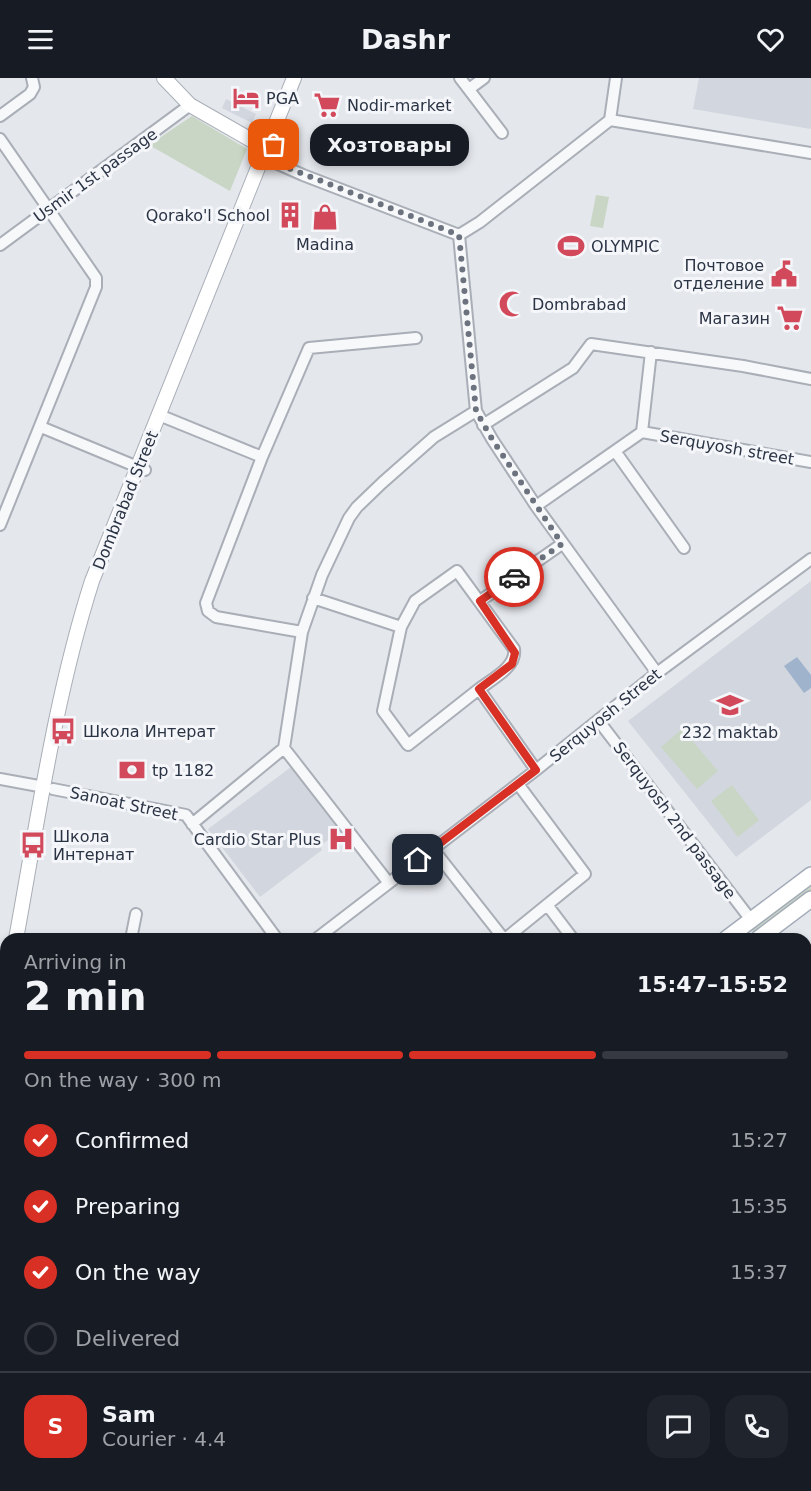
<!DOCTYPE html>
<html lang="en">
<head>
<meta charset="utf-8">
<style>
  :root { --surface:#171b24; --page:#20242c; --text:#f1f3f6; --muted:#9ea1a6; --line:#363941; --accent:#d93025 }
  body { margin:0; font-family:"DejaVu Sans",sans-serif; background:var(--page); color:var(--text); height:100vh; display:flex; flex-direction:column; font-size:22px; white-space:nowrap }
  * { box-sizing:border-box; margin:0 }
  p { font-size:20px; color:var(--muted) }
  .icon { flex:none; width:33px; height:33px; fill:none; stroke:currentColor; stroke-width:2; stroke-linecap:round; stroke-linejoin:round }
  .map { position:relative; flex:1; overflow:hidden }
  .details { position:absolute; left:0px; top:855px; width:812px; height:558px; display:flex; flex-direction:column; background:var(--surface); border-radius:18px 18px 0 0; box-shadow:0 3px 9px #0003 }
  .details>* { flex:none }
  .pin { position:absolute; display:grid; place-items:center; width:51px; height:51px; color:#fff; margin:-26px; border-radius:12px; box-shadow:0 3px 9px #0006 }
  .courier { position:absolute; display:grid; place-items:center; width:60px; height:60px; margin:-30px; border:4px solid #d93025; border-radius:50%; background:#fff; color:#222; box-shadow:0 2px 8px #0007 }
  .bubble { position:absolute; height:42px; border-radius:18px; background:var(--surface); box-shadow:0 3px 9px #0003; font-size:20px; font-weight:700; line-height:42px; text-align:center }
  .headline em { font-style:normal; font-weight:700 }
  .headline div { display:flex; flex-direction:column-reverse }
  .headline { display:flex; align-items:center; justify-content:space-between; height:102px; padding:0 24px }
  h1 { font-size:39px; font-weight:700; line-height:45px }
  .bar { display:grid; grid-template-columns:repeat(4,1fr); gap:9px 6px; align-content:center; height:72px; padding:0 24px }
  .bar i { height:8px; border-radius:4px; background:var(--line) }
  .bar .on { background:var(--accent) }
  .bar p { grid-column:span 4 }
  .line { display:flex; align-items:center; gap:15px; padding:0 24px; border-top:2px solid var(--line) }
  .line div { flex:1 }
  .round { display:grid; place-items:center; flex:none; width:63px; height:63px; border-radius:18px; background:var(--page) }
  ol { padding:0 24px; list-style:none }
  li { display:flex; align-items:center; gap:18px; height:66px }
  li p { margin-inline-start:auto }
  li .icon { padding:6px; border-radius:50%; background:var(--accent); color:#fff; stroke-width:4 }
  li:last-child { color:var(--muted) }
  li i { width:33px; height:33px; border:3px solid var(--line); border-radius:50% }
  header { display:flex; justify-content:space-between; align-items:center; height:78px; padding:0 24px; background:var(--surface); font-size:27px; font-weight:700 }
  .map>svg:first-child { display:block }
  .built { fill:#d2d6de }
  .green { fill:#c9d6c5 }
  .water { fill:#9fb4cc }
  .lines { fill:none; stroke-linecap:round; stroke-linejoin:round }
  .street-casing { stroke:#a9aeb7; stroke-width:14 }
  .secondary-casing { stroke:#a9aeb7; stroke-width:16 }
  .primary-casing { stroke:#a3abb8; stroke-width:18 }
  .street { stroke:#f7f8fa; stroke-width:10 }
  .secondary { stroke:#fff; stroke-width:14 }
  .primary { stroke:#fff; stroke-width:15 }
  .done { stroke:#6c737f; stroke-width:6; stroke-dasharray:0 10.8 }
  .route { stroke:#d93025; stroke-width:8 }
  .labels { text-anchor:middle; stroke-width:6; stroke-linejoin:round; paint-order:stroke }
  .poi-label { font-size:16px; fill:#2b3445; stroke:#f4f6f9; text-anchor:start }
  .street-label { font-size:16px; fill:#2b3445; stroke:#f4f6f9 }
</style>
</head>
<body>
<header><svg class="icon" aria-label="menu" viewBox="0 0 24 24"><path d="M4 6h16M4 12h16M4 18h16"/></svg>Dashr<svg class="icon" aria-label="heart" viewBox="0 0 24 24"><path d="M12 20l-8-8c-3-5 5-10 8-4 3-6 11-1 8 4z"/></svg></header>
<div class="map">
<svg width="811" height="1413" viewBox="0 0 811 1413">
  <rect width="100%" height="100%" fill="#e4e7ec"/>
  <!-- built -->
  <path class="built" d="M699,0H811V51L693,31Z
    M226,21L256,36L252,45L222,30Z
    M811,503V722L736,779L628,643Z
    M291,689L340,753L320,768L322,772L260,819L208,751Z"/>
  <!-- green -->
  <path class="green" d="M192,38L247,71L230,113L149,67Z
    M596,117L609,119L603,150L590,148Z
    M682,651L718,693L697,711L661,669Z
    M732,707L759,742L738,759L711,723Z
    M811,807V815L755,856L753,855L752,850Z"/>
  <!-- water -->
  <path class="water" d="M797,579L811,597V610L804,615L784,588Z"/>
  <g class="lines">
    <!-- street casing -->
    <g class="street-casing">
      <path id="street" d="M460,0L502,55
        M469,11L484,0
        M0,38L30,16L34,9L32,0
        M610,42L811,75
        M610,42L616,0
        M0,61L96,200V209L0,447
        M270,77L278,86L303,97L459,157
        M459,157L476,333L492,361L536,428L657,595
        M459,157L480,144L610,42
        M0,167L190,27
        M159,337L262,379
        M483,347L573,290L591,266L743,288L811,301
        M41,349L145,392
        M642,354L811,384
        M615,373L684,470
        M536,428L642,354L651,274
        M313,520L401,549
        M480,523L562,466
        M302,554L216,539L208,533L206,525L262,379L309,270L416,260
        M479,611L408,667L383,633L401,549L415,523L457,493L514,571C517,589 492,601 479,611L536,692
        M598,642L751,842
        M284,670L388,804
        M0,701L44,709
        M53,711L186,737L277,861
        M192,746L284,670L302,554L322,497L349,440L357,429L382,405L434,359L476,333
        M433,771L504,861
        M548,828L573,861
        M131,861L136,836
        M316,861L536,692L657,595L811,481
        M505,861L585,796L518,706
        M0,1129L6,1131"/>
    </g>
    <!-- secondary casing -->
    <g class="secondary-casing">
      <path id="secondary" d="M164,0L190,27L265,70L270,77
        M16,861C38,741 55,619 92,503L294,0
        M0,945L6,913
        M0,994L6,961"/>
    </g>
    <!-- primary casing -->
    <g class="primary-casing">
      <path id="primary" d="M726,861L811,797
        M758,861L811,821
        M0,1382H6
        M0,1395L6,1393"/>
    </g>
    <!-- street -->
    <use href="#street" class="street"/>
    <!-- secondary -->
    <use href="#secondary" class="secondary"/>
    <!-- primary -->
    <use href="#primary" class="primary"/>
  </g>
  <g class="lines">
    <!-- done -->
    <path class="done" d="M274,67L265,70L278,86L459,157L476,333L492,361L562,466L514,499"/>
    <!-- route -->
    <path class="route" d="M418,782L536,692L479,611L512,586L515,575L480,523L514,499"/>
  </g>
  <!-- icons -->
  <defs>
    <g id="hotel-bare" transform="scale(2.07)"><path d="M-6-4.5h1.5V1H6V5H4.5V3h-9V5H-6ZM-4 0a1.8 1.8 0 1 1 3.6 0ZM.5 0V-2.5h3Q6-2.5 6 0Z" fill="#d1495b" stroke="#f4f6f9" stroke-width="2.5" paint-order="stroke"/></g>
    <g id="supermarket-bare" transform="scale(2.07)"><path d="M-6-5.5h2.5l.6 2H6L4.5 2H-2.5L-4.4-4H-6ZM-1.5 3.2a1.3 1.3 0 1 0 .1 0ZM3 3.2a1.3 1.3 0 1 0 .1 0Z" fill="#d1495b" stroke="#f4f6f9" stroke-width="2.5" paint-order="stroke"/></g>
    <g id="building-bare" transform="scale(2.07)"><path d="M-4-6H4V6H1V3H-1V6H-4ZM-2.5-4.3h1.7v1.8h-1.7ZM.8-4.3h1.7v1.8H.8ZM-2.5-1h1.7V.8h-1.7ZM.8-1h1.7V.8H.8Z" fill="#d1495b" stroke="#f4f6f9" stroke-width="2.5" paint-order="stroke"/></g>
    <g id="shop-bare" transform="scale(2.07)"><path d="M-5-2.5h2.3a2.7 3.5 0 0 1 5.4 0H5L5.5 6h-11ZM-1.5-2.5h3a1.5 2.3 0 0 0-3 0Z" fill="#d1495b" stroke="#f4f6f9" stroke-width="2.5" paint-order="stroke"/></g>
    <g id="stadium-bare" transform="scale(2.07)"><path d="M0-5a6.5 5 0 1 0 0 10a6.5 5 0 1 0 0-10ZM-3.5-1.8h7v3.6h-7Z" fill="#d1495b" stroke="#f4f6f9" stroke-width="2.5" paint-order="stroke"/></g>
    <g id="civic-bare" transform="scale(2.07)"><path d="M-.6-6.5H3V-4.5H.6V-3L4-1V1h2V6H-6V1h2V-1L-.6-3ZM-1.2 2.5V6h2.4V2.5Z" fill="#d1495b" stroke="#f4f6f9" stroke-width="2.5" paint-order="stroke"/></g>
    <g id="mosque-bare" transform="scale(2.07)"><path d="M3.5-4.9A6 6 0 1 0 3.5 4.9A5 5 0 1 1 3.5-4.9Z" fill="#d1495b" stroke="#f4f6f9" stroke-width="2.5" paint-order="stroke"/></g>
    <g id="school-bare" transform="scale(2.07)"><path d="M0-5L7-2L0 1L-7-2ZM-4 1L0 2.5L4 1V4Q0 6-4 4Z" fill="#d1495b" stroke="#f4f6f9" stroke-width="2.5" paint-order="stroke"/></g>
    <g id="bus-bare" transform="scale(2.07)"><path d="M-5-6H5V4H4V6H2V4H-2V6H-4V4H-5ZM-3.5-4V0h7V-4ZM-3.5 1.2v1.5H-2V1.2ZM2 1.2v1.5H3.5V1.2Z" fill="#d1495b" stroke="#f4f6f9" stroke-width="2.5" paint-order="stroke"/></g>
    <g id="bank-bare" transform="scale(2.07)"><path d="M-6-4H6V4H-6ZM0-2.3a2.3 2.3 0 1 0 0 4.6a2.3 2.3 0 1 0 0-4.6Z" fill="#d1495b" stroke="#f4f6f9" stroke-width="2.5" paint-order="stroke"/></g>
    <g id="hospital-bare" transform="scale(2.07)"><path d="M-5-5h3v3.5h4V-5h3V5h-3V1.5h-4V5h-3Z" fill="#d1495b" stroke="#f4f6f9" stroke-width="2.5" paint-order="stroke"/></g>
  </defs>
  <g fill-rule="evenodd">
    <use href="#hotel-bare" x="246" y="20"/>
    <use href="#supermarket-bare" x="327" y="27"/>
    <use href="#building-bare" x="290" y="137"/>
    <use href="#shop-bare" x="325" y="139"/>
    <use href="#stadium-bare" x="571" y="168"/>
    <use href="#civic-bare" x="784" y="196"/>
    <use href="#mosque-bare" x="512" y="226"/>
    <use href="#supermarket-bare" x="790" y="240"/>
    <use href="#school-bare" x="730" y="627"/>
    <use href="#bus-bare" x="63" y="653"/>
    <use href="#bank-bare" x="132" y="692"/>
    <use href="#hospital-bare" x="341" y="761"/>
    <use href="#bus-bare" x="33" y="767"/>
  </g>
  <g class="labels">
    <!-- poi labels -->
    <g class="poi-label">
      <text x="266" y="26">PGA</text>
      <text x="347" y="33">Nodir-market</text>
      <text x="270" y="143" text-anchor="end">Qorako'l School</text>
      <text x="325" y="172" text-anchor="middle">Madina</text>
      <text x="591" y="174">OLYMPIC</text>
      <text x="764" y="193" text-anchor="end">Почтовое<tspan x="764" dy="18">отделение</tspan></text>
      <text x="532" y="232">Dombrabad</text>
      <text x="770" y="246" text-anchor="end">Магазин</text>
      <text x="83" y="659">Школа Интерат</text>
      <text x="730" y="660" text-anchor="middle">232 maktab</text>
      <text x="152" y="698">tp 1182</text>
      <text x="53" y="764">Школа<tspan x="53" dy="18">Интернат</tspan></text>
      <text x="321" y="767" text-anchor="end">Cardio Star Plus</text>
    </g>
    <!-- street labels -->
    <g class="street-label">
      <text transform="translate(95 97) rotate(-36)" y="6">Usmir 1st passage</text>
      <text transform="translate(727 369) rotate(10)" y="6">Serquyosh street</text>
      <text transform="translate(125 422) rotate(-68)" y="6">Dombrabad Street</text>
      <text transform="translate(605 637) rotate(-39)" y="6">Serquyosh Street</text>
      <text transform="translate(124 725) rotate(12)" y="6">Sanoat Street</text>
      <text transform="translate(675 742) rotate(53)" y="6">Serquyosh 2nd passage</text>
    </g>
  </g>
</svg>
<div class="pin" style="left:274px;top:67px;background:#ea580c"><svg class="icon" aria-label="bag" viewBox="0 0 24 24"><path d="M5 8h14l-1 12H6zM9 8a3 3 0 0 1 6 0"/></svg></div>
<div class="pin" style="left:418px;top:782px;background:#1f2937"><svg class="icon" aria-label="home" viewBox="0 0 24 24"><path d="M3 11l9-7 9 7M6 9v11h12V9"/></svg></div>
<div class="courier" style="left:514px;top:499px"><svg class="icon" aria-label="car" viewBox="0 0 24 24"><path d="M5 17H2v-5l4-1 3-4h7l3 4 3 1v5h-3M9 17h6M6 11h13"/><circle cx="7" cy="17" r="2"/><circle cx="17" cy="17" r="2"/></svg></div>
<div class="bubble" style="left:310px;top:46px;width:159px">Хозтовары</div>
<section class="details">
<div class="headline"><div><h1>2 min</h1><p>Arriving in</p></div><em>15:47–15:52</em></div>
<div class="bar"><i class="on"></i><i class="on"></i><i class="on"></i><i></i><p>On the way · 300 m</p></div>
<ol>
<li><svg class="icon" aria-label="check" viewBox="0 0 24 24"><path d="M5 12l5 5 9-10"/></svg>Confirmed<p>15:27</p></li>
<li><svg class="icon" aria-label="check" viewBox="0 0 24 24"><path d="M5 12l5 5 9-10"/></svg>Preparing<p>15:35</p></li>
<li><svg class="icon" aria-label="check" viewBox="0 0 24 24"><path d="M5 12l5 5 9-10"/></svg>On the way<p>15:37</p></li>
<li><i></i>Delivered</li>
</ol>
<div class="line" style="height:108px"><b class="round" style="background:var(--accent);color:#fff">S</b><div><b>Sam</b><p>Courier · 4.4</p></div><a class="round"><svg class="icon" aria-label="chat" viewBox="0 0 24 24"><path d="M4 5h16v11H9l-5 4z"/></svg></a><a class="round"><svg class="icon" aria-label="phone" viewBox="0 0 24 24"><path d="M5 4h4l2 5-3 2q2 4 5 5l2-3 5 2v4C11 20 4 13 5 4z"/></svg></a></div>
</section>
</div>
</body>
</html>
